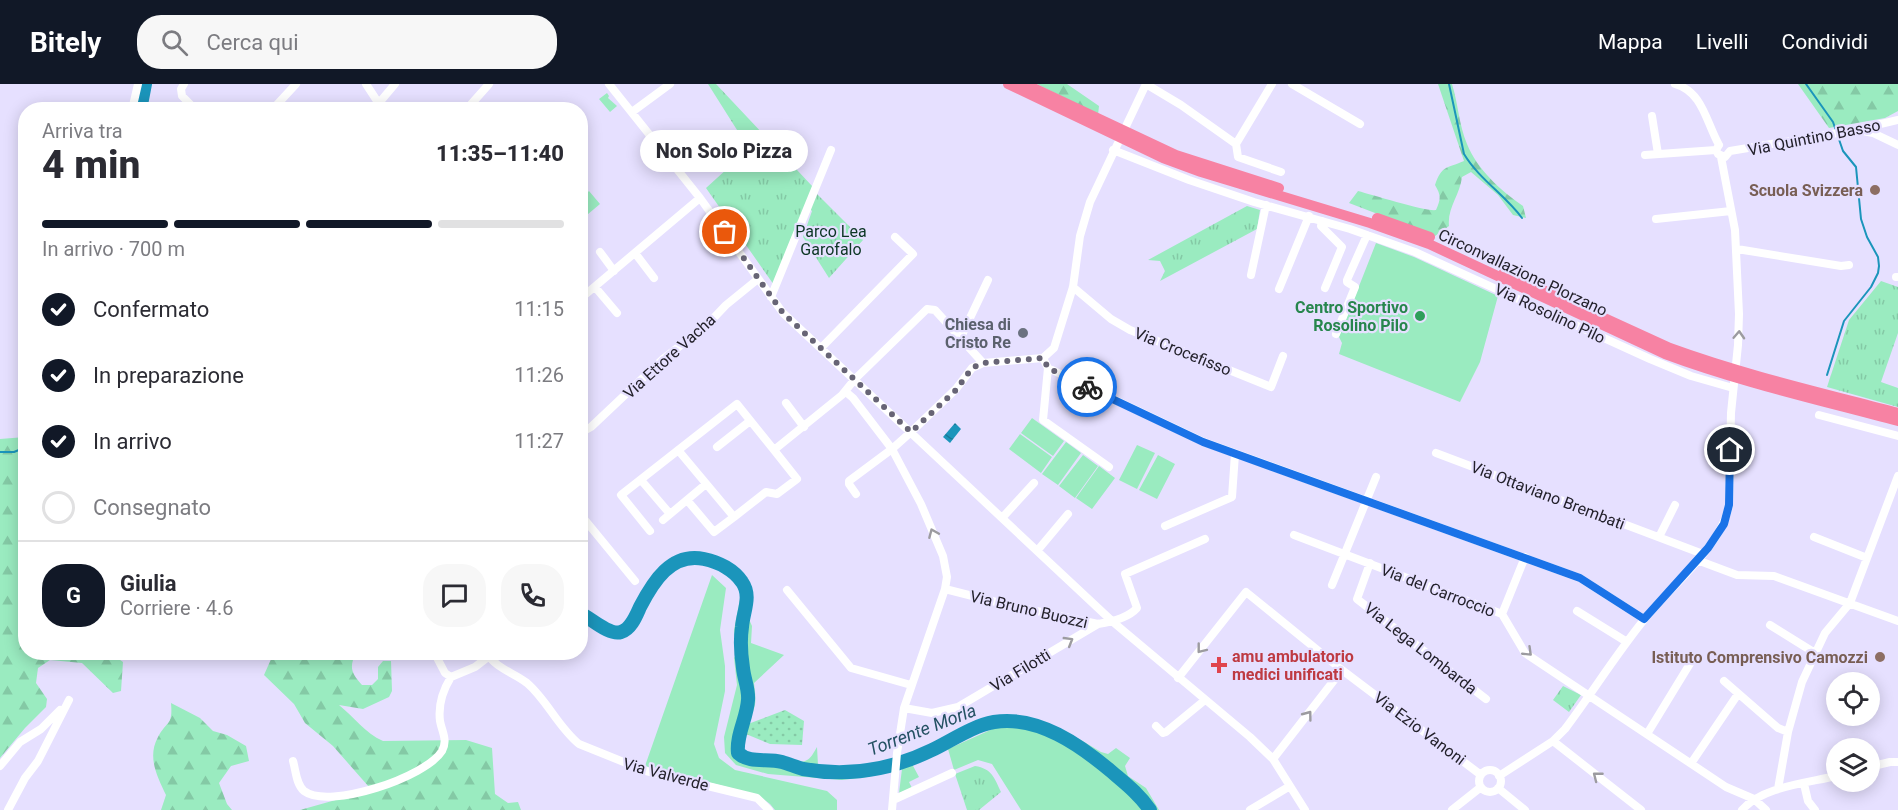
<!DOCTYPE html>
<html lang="it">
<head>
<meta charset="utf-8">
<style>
  :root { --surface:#fff; --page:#f7f7f7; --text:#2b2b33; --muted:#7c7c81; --line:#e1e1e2; --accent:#111827 }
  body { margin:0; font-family:Roboto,sans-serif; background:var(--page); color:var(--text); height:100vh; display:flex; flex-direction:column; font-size:22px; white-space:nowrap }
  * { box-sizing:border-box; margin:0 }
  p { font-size:20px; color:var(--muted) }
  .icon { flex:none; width:33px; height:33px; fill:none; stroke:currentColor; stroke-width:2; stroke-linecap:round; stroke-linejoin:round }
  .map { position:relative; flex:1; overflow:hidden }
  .details { position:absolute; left:18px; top:18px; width:570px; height:558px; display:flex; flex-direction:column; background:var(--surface); border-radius:24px; box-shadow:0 3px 15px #0003 }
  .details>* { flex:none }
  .buttons { position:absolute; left:1826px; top:588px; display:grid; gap:12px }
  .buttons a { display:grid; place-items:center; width:54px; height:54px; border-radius:50%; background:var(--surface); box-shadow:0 3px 15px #0003; font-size:30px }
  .pin { position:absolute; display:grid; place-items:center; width:51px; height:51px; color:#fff; margin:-26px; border:3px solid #fff; border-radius:50%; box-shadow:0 2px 6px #0007 }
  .courier { position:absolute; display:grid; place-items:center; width:60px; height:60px; margin:-30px; border:4px solid #1a73e8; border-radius:50%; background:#fff; color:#222; box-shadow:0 2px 8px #0007 }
  .bubble { position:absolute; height:42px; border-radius:21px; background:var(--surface); box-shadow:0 3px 15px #0003; font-size:20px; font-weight:800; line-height:42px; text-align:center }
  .summary em { font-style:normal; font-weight:800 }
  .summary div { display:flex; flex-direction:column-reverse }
  .summary { display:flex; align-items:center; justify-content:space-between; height:102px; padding:0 24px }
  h1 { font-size:39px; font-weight:800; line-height:45px }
  .bar { display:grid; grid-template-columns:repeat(4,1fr); gap:9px 6px; align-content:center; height:72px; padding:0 24px }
  .bar i { height:8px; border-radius:4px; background:var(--line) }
  .bar .current { background:var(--accent) }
  .bar p { grid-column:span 4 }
  .line { display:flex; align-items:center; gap:15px; padding:0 24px; border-top:2px solid var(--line) }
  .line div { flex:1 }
  .round { display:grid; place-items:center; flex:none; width:63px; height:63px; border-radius:24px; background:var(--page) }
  ol { padding:0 24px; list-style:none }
  li { display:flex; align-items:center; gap:18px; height:66px }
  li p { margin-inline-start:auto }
  li .icon { padding:6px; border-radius:50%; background:var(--accent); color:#fff; stroke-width:4 }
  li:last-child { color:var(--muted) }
  li i { width:33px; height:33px; border:3px solid var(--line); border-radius:50% }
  header { display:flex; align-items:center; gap:36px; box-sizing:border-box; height:84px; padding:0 30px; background:var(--accent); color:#fff }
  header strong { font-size:28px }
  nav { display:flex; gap:33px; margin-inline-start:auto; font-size:21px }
  .search { width:420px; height:54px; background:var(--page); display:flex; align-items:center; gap:15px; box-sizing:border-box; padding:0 21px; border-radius:24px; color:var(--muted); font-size:22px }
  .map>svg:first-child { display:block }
  .grass { fill:#9aebc0 }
  .forest { fill:url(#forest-firs) }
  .park { fill:url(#park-tufts) }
  .garden { fill:url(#garden-dots) }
  .water { fill:url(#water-waves) }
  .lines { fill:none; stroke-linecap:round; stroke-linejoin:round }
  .stream { stroke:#1b95bb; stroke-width:2 }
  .river { stroke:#1b95bb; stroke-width:14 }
  .minor { stroke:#fff; stroke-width:8 }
  .highway { stroke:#f782a3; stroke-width:10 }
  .oneway { stroke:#9c9ba0 }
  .done { stroke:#676475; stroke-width:6; stroke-dasharray:0 10.8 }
  .route { stroke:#1a73e8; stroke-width:8 }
  .education-dot { fill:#8d6e63; stroke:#e6e0ff; stroke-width:2 }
  .leisure-dot { fill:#2e9e5b; stroke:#e6e0ff; stroke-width:2 }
  .worship-dot { fill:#6b7280; stroke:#e6e0ff; stroke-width:2 }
  .health-dot { fill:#e0444e; stroke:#e6e0ff; stroke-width:2 }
  .labels { text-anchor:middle; stroke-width:4.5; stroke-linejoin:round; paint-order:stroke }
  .street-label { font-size:16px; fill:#23212b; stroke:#e6e0ff }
  .education-label { font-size:16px; font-weight:bold; fill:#785e54; stroke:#e6e0ff; text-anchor:end }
  .park-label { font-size:16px; fill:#0c3624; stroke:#e6e0ff }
  .leisure-label { font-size:16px; font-weight:bold; fill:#27864d; stroke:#e6e0ff; text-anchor:end }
  .worship-label { font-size:16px; font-weight:bold; fill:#5b616d; stroke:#e6e0ff; text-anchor:end }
  .health-label { font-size:16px; font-weight:bold; fill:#be3a42; stroke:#e6e0ff; text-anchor:start }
  .water-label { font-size:18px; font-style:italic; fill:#245163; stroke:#e6e0ff }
</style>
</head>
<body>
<header>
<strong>Bitely</strong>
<div class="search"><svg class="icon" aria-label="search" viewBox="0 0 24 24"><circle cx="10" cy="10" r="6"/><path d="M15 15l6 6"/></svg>Cerca qui</div>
<nav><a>Mappa</a><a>Livelli</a><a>Condividi</a></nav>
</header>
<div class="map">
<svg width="1898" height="726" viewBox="0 0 1898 726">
  <defs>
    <pattern id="forest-firs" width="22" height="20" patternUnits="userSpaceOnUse" patternTransform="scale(1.5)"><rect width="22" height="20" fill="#9aebc0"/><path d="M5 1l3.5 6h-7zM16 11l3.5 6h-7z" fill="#84c9a5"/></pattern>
    <pattern id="park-tufts" width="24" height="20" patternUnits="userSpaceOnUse" patternTransform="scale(1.5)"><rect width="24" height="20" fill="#9aebc0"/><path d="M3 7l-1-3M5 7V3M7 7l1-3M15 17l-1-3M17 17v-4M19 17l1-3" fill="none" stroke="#84c9a5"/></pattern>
    <pattern id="garden-dots" width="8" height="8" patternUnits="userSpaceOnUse" patternTransform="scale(1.5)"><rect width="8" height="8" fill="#9aebc0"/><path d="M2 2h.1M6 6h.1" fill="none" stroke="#84c9a5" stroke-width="1.8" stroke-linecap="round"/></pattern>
    <pattern id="water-waves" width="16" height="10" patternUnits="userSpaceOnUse" patternTransform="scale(1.5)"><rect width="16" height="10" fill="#1b95bb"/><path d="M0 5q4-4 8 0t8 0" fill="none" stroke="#187998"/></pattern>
  </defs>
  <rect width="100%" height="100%" fill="#e6e0ff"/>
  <!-- grass -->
  <path class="grass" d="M607,9L609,12L608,14L617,22L610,28L599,15Z
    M589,107L600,120L581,136V115Z
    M1376,159L1414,173L1498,212L1480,278L1460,318L1339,270L1342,259L1339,253Z
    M1032,334L1064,357L1053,372L1021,349Z
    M1020,350L1052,373L1041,389L1009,365Z
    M1066,358L1081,369L1058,401L1042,390Z
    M1137,361L1155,369L1137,405L1119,396Z
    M1083,371L1098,382L1075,414L1059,402Z
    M1158,371L1175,380L1157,415L1139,406Z
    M1099,382L1115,394L1092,425L1076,414Z
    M712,491L726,504L720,546L725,582V607L714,660L719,674L735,686L827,707L837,716V726H775L770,720L758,711L645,682Z
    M740,515L752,542L751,559L784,571L754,599C755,608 757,619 753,627C746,642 731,648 736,668C736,671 738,674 741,676C750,680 759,674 768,674C780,675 793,681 805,677C811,675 814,668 817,663L818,681L855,685L864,683L867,693L842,696L768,690L736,681L725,669L724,653L737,601L734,574L737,569L734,546Z
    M997,643H1023L1056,655L1052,643L1081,656L1101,668L1108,670L1116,664L1130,674L1125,682L1128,692L1146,704L1159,726H1021L992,680L978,676L954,686L948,665Z
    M912,680L919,693L909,698L912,704L899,709L902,685Z"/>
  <!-- forest -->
  <path class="forest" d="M1037,0H1067L1099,22L1098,31Z
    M1438,0H1452C1458,19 1459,41 1467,60C1477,85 1501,107 1523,122L1526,134L1513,131L1498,111L1471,88L1462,93C1460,111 1447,124 1449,142L1435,152L1349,119L1358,107C1373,111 1427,128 1436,126C1441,115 1441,111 1435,101C1442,81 1446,85 1464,77Z
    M1798,0H1898V27L1885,34L1829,44Z
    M25,353L26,568L110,569L123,578L121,607L113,609L82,579L50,576L38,584L36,599L47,615L46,623L25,644L0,674V355Z
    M281,569H356C349,583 351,589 362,601H372L378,595V583L383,577H391L392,607L389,613L363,625L339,621C354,633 365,649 383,657L466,656L492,664L495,710L508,719L518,718L521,726H300L357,710L369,703L333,662L305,639L294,620L264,591L272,573Z
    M171,619L200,634L213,647L227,651L246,662L249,677L231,682L219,699L227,720L232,726H161L166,711C157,692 147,673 158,653C167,636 173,642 171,619Z"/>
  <!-- park -->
  <path class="park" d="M708,0H716L813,103L774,201L706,104L749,65Z
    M815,108L863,156L829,194L803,153L812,127L809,124Z
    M1247,122L1260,126L1257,145L1160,197L1165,187L1160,177L1148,176Z
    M1881,197L1898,203V249L1881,298L1898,304V323L1827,303L1849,236Z
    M1563,602L1581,611L1569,628L1553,616Z
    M975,682C992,685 994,693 1001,708L979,726H967L955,690Z"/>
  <!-- garden -->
  <path class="garden" d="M785,626L804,637L802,661L770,660L746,650L748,640Z"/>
  <!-- water -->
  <path class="water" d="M955,339L961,345L950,359L943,353Z"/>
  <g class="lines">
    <!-- stream -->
    <path class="stream" d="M1449,0L1464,70C1479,95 1505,111 1522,134
      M1806,0L1833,38L1843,67L1856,83L1861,135L1867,153L1878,173L1879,182L1878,189L1871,203L1844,237L1827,291
      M0,368H14L26,363"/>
    <!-- river -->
    <path class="river" d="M140,26L145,0
      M580,529C591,534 609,552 621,548C631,545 636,532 640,523C653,498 671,468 704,475C719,478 734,486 742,498C752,512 743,528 742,543C740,556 741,571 743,584C744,595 749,605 748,616C747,634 736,651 738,669C750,680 767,674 782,678C789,680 796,683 803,685C848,693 891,686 932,666C951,657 972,642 994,638C1038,631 1080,661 1112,688C1126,700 1139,710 1150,726"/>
    <!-- minor -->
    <path class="minor" d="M184,0L181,5L182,12L196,26
      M366,0L383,26
      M609,0L700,114L783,229L1113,538L1250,653L1273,675L1305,726
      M1146,0L1181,21L1236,60
      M1272,0L1236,60L1238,73L1281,88
      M1292,0L1360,40
      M1675,0C1703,8 1706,38 1719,61
      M379,19L395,0
      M132,26L138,0
      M272,26L296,0
      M466,26L489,0
      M632,28L670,0
      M1652,32L1658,70
      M1863,47L1873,49L1898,61
      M1719,61L1716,66L1718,70L1725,73L1730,67L1855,46L1898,36
      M1113,66L1189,96L1254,118L1350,145L1415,168L1650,275L1691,292L1733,304
      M1645,71L1716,66
      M1656,135L1731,127
      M1322,137L1321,142L1342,163L1325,204
      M1737,165L1841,182L1849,181
      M600,168L614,187
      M635,169L654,194
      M1251,191L1266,121
      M1896,193H1898
      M595,203L617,229
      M1073,203L1111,235L1130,246L1271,303L1283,272
      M1279,205L1309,132
      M771,213L831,66
      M580,215L700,114
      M1336,250L1355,203L1347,198V196L1367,151
      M961,253L988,196
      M821,264L913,170L895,153
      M1043,274L1048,284L1204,358L1580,494L1644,535
      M1048,284L1043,336L1109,383
      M846,308L853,314L892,365L921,420L943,472L947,493L945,505L904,624L897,669L892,726
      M786,319L804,343
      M1819,331L1898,352
      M580,349L591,343L663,275L707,241L726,221L758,195
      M717,363L750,337
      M678,366L734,433L714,448L687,416
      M1436,369L1703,470
      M641,396L670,430
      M856,410L849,400V397L892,365L911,348L956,305L972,284L983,279L1043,274L1054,264L1073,203L1080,152L1090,118L1146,0
      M580,430L635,497
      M734,433L766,408L777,410L797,395L774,366
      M1002,434L1034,399
      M663,436L706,400
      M1165,442L1232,413L1235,370
      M650,447L621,411L737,320L774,366L842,311L855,295L927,225L935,226L983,279
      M1294,451L1502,530L1525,569L1726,703L1754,715L1766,726
      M1659,453L1675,421
      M1814,453L1867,474
      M1037,467L1068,430
      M1697,476L1737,491L1774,492L1898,537
      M1370,479L1357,515L1486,615
      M1332,501L1376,393
      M945,505L1008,521L1098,540C1111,538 1128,534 1137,524L1125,490L1205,455
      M787,506L851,584L911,601
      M1577,527L1627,558
      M1502,530L1525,473
      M1770,541L1815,569
      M434,568L445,589L451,593L475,583L488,573
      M486,568C496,585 513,588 527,599C547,616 558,643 579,660L646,687L757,714L769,726
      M1178,594L1246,508L1342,586L1481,691
      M1724,597L1778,644L1788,648
      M904,624L932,629L958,623L1098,540
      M1156,642L1163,649L1166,648L1205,616
      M1647,650L1691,578
      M1553,657L1641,726
      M1273,675L1342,586
      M293,677C296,687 296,700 304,707C329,726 426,693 442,667C448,656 442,648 440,637C438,621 443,606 451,593
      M1692,678L1738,610
      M0,682L20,658L41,645L60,626
      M1869,683L1890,678H1898
      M1479 697a11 11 0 1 1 22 0a11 11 0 1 1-22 0Z
      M1499,692L1553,657L1565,645C1592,609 1615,572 1643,537C1669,503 1722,463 1729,421L1731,329L1738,261L1739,230L1735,146L1721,73
      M1804,700L1808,717L1815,726
      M1498,704L1525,726
      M1778,705L1788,648L1802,598L1825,549L1850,519L1898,392
      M893,716L952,689
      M8,726L25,694L38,677L69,616
      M1250,726L1290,702
      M1452,726L1481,703
      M1742,726C1761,703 1807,699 1836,692"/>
    <!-- highway -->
    <path class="highway" d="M1008,0L1163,74L1201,88L1370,139L1429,160L1665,270C1740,298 1820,316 1898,337
      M1025,0L1176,71L1279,104
      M1377,134L1430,153
      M1504,188L1670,264C1744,291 1822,309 1898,329"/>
  </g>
  <!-- one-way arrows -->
  <defs><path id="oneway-chevron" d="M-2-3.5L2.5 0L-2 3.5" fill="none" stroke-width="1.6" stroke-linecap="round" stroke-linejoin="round" transform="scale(1.5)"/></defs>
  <g class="oneway">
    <use href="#oneway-chevron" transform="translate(1739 251) rotate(-87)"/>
    <use href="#oneway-chevron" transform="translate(933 449) rotate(-113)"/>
    <use href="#oneway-chevron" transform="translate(1069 557) rotate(-31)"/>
    <use href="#oneway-chevron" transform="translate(1201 565) rotate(128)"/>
    <use href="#oneway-chevron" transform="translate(1528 568) rotate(44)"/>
    <use href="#oneway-chevron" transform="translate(1308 631) rotate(-53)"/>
    <use href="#oneway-chevron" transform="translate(1597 692) rotate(-142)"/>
  </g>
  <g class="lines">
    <!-- done -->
    <path class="done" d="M725,148L783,229L911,348L956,306L972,284L983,279L1043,274L1048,284L1087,303"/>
    <!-- route -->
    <path class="route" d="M1087,303L1203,358L1580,494L1644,535L1708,464L1724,440L1729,421L1730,366"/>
  </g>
  <!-- markers -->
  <g class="education-dot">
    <circle cx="1875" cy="106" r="6"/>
    <circle cx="1880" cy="573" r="6"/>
  </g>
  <circle class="leisure-dot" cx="1420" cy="232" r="6"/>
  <circle class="worship-dot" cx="1023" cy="249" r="6"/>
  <path class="health-dot" d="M1216 572h6v6h6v6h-6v6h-6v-6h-6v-6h6z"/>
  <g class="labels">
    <!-- street labels -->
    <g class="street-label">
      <text transform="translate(1814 53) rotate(-11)" y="6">Via Quintino Basso</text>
      <text transform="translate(1523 188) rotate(25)" y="6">Circonvallazione Plorzano</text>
      <text transform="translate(1550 229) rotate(25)" y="6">Via Rosolino Pilo</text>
      <text transform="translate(1183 267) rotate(22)" y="6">Via Crocefisso</text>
      <text transform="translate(669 272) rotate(-42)" y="6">Via Ettore Vacha</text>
      <text transform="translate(1548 411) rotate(21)" y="6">Via Ottaviano Brembati</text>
      <text transform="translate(1438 506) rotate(21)" y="6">Via del Carroccio</text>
      <text transform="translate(1029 525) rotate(13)" y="6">Via Bruno Buozzi</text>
      <text transform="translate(1421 564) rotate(38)" y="6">Via Lega Lombarda</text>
      <text transform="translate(1020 586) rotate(-31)" y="6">Via Filotti</text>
      <text transform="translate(1420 644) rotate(37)" y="6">Via Ezio Vanoni</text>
      <text transform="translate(666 690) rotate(15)" y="6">Via Valverde</text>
    </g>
    <!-- education labels -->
    <g class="education-label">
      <text x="1863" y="112">Scuola Svizzera</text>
      <text x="1868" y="579">Istituto Comprensivo Camozzi</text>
    </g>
    <!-- park labels -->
    <g class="park-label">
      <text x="831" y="153">Parco Lea<tspan x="831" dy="18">Garofalo</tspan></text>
    </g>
    <!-- leisure labels -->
    <g class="leisure-label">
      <text x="1408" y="229">Centro Sportivo<tspan x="1408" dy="18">Rosolino Pilo</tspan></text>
    </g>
    <!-- worship labels -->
    <g class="worship-label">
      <text x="1011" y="246">Chiesa di<tspan x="1011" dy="18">Cristo Re</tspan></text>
    </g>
    <!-- health labels -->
    <g class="health-label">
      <text x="1232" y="578">amu ambulatorio<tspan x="1232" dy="18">medici unificati</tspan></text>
    </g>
    <!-- water labels -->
    <g class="water-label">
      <text transform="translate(922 646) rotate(-21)" y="6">Torrente Morla</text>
    </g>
  </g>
</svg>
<div class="buttons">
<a><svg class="icon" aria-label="locate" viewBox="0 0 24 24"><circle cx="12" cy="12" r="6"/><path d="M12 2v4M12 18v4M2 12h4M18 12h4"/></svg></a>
<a><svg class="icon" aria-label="layers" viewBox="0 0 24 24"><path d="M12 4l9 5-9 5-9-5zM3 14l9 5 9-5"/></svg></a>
</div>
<div class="pin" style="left:725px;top:148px;background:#ea580c"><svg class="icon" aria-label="bag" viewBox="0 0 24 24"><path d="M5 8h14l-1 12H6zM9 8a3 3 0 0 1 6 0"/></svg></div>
<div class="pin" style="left:1730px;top:366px;background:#1f2937"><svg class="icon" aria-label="home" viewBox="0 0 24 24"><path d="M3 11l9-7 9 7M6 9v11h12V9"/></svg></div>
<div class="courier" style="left:1087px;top:303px"><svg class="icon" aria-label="bike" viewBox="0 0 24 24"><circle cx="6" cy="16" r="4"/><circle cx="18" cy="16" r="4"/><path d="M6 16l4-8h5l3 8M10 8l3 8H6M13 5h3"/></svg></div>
<div class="bubble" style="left:640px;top:46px;width:168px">Non Solo Pizza</div>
<section class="details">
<div class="summary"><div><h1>4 min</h1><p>Arriva tra</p></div><em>11:35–11:40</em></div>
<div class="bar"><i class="current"></i><i class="current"></i><i class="current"></i><i></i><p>In arrivo · 700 m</p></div>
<ol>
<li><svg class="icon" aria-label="check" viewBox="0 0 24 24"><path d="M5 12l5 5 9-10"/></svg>Confermato<p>11:15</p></li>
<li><svg class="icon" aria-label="check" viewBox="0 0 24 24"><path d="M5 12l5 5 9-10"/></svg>In preparazione<p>11:26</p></li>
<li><svg class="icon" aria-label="check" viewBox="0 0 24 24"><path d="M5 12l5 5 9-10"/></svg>In arrivo<p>11:27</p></li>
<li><i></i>Consegnato</li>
</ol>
<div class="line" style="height:108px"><b class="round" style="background:var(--accent);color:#fff">G</b><div><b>Giulia</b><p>Corriere · 4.6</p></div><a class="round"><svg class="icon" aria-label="chat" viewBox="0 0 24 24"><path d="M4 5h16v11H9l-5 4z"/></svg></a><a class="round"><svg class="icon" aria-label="phone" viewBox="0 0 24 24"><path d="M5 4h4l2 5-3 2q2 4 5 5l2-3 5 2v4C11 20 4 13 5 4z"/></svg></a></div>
</section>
</div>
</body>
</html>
